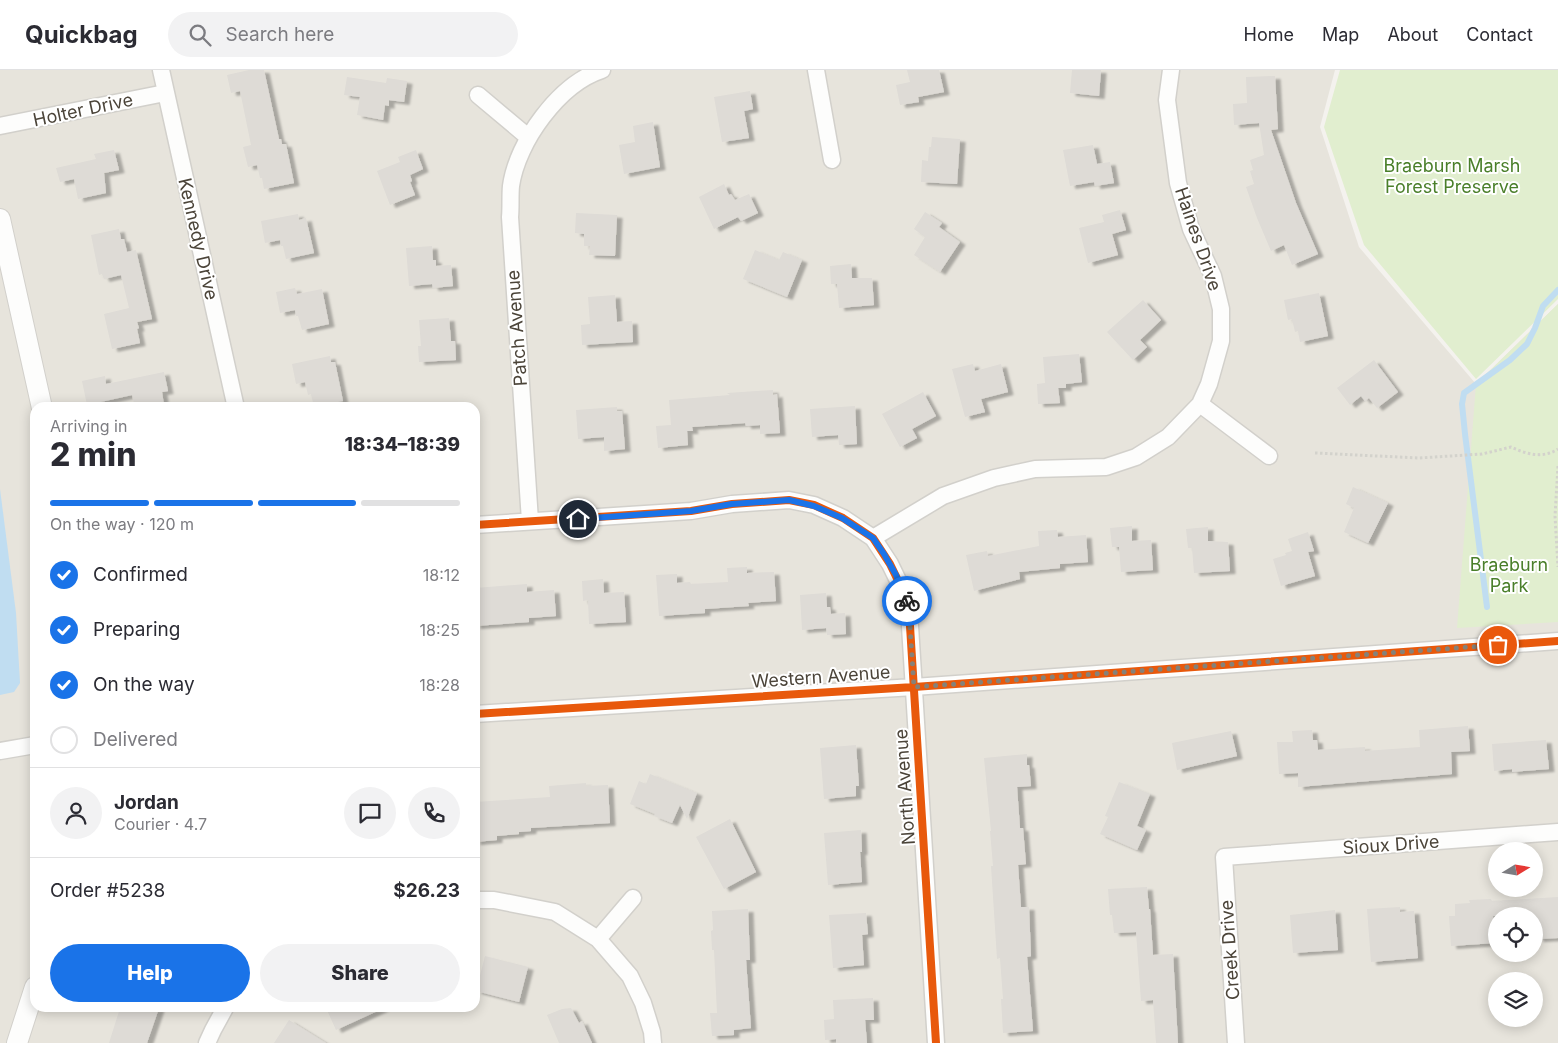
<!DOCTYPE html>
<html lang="en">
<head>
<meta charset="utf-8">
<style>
  :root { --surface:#fff; --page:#f2f2f3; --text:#2b2b33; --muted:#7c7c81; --line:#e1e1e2; --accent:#1a73e8 }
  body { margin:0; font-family:Inter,sans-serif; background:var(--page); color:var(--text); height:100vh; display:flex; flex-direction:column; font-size:19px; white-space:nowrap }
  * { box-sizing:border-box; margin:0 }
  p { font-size:16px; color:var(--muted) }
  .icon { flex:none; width:28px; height:28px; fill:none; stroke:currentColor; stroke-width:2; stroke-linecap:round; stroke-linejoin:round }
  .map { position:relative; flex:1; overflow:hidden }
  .details { position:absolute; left:30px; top:332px; width:450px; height:610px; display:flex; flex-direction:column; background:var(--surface); border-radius:15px; box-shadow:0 2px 12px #0003 }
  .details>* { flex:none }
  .needle { width:32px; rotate:79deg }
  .controls { position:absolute; left:1488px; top:772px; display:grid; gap:10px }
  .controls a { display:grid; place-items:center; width:55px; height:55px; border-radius:50%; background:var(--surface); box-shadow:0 2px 12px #0003; font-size:25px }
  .pin { position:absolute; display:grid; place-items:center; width:42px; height:42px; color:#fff; margin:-21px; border:2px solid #fff; border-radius:50%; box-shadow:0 1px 5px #0007 }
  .courier { position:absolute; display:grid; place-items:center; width:50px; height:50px; margin:-25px; border:4px solid #1a73e8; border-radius:50%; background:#fff; color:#222; box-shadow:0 1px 6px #0007 }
  .overview em { font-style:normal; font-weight:800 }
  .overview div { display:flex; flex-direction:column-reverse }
  .overview { display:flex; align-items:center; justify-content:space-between; height:85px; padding:0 20px }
  h1 { font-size:32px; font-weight:800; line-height:38px }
  .bar { display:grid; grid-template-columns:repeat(4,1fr); gap:8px 5px; align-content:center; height:60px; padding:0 20px }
  .bar i { height:6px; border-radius:4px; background:var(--line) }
  .bar .active { background:var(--accent) }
  .bar p { grid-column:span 4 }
  .line { display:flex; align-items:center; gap:12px; padding:0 20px; border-top:1px solid var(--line) }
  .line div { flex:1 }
  .round { display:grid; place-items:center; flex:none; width:52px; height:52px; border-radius:26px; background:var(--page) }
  ol { padding:0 20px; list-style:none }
  li { display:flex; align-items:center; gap:15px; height:55px }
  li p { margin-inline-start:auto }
  li .icon { padding:5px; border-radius:50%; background:var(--accent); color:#fff; stroke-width:4 }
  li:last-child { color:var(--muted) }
  li i { width:28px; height:28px; border:2px solid var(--line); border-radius:50% }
  .cta { display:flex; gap:10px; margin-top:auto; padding:10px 20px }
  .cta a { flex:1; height:58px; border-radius:30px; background:var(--accent); color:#fff; font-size:20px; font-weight:800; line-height:58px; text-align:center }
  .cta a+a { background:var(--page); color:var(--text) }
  header { display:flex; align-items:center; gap:30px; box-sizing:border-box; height:70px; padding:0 25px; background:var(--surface); border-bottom:1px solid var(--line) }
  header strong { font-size:24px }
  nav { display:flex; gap:28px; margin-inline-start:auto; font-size:18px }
  .search { width:350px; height:45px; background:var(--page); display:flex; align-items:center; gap:12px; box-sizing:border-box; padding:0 18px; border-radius:28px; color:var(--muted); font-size:19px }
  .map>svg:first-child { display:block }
  .residential { fill:#e7e4dc; fill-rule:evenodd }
  .green { fill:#e1eecf }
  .water { fill:#c0ddf1 }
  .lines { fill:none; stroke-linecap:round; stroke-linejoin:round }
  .stream { stroke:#c0ddf1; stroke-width:6 }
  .building { fill:#dedbd6; filter:url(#shadow) }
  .minor-casing { stroke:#d2d0cb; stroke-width:19 }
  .tertiary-casing { stroke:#d2d0cb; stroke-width:22 }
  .path { stroke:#d3d2cc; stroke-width:3; stroke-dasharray:2.5 2.5; stroke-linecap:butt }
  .minor { stroke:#fdfdfc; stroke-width:16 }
  .tertiary { stroke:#fdfdfc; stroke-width:20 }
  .cycleway-casing { stroke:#fff; stroke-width:11 }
  .cycleway { stroke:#e8590c; stroke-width:8 }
  .done { stroke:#868178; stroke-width:5; stroke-dasharray:0 9 }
  .route { stroke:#1a73e8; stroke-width:6 }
  .labels { text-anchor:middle; stroke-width:4; stroke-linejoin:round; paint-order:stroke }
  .street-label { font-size:18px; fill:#4b4439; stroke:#fff }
  .park-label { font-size:18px; fill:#4a7f2a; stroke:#fff }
</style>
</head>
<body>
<header>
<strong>Quickbag</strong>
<div class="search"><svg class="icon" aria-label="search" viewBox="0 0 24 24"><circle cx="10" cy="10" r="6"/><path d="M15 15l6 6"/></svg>Search here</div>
<nav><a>Home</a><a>Map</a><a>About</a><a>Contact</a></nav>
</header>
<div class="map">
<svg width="1558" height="973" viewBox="0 0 1558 973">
  <defs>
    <filter id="shadow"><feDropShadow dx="5.5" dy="3" stdDeviation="1" flood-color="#0004"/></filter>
  </defs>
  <rect width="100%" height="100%" fill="#f4f2ee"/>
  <!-- residential -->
  <path class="residential" d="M0,0H1335L1320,57L1359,177L1476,314L1558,234V973H0ZM35,338H475V938H35ZM1496,781H1534V819H1496ZM1496,846H1534V884H1496ZM1496,911H1534V949H1496Z"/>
  <!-- green -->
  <path class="green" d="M1340,0H1558V229L1476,309L1364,175L1324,57Z
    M1558,234V552L1457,558L1476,314Z"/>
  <!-- water -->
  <path class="water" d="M0,419L16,543L20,613L14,622L0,625Z"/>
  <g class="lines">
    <!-- stream -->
    <path class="stream" d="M1487,537L1465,364L1462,334L1464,323L1510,290L1527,274L1535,258L1543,236L1558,220"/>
  </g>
  <!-- building -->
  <path class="building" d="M249,0H264L279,69H281L282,74H286L294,113L264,119L262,108H260L257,95L248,97L243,77L251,75L240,21L231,23L227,5Z
    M907,0H939L944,22L918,27L919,32L900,35L896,15L910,12Z
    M1072,0H1101L1099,26L1070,23Z
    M1275,6L1278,59L1271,60L1296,133L1318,184L1292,195L1284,175L1271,181L1257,148L1246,117L1254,114L1250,101L1253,100L1250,90L1264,85L1259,53L1234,55L1233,34L1247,33L1246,7Z
    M347,7L386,13L387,8L407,11L404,32L389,30V36L385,35L383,50L357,45L360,27L344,25Z
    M750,21L753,39L744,41L749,68L722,72L714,27Z
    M653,52L660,97L624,104L619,75L635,72L633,56Z
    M932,67L960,69L957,114L921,112L922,90L928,91L929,77H931Z
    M1093,75L1097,94L1110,92L1114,113L1095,116L1094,112L1070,116L1063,80Z
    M114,80L119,100L104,103L106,123L78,129L74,109L60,112L56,98L96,89L94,84Z
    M416,80L423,99L410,105L412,111L410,112L415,125L390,135L377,101L400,92L398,87Z
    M724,114L729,125L731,124L735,130L749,124L758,143L741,151L738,147L714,159L699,127Z
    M1120,140L1126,160L1112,164L1118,185L1088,193L1079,158L1104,152L1102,145Z
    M925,142L942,153L939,157L960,172L940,202L914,185L925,167L914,159Z
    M576,143L617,145L615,186L589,185L590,176H584V164L575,163Z
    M298,144L299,150L306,148L314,183L286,189L283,176H281L280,170L265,173L261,151Z
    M119,159L121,169H124L127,182L136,180L152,249L137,252L139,258L137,259L140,273L112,279L104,244L129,238L121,205L104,209L102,204L99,205L91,165Z
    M432,176L433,190H436V196L451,195L453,216L433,218L432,214L409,216L406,178Z
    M755,180L779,190L783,182L802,190L787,227L743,209Z
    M851,194L852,208H872L874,235L839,238L837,214H831L830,196Z
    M295,218L297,224L322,219L329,254L302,260L298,246H296L295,240L280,243L276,222Z
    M1319,223L1328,266L1300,272L1298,261L1295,262L1292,249L1288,250L1284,230Z
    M615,225L617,252L632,251L633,272L582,275L581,255L590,254L588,227Z
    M1143,230L1161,250L1140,270L1147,277L1133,290L1107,262Z
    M449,248L451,271H455L456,290L419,292L418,276H421L419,250Z
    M1079,284L1082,312L1066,314V318H1058L1060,333L1038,334L1037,314L1045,313L1043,287Z
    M330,286L331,292H335L343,331L314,337L311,324L308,325L305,312L296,314L292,294Z
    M1374,290L1398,322L1377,338L1369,328L1365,331L1361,326L1350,335L1337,318Z
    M973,294L975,301L1001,294L1008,322L981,329L985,342L965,347L952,299Z
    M164,302L168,321L162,322L164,335L155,338H135L132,325L87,335L82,311L105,306L106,314Z
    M773,320V325L777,324L780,363L760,364V355L746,356L745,353L692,357L693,361H687L688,375L658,378L656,356L671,355L669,330L730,325L727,323Z
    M923,322L936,346L912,359L917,368L900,377L882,344Z
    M855,336L857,374L839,375L838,365L812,367L810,339Z
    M617,337V341H622L625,379L604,381V367L578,369L576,340Z
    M1353,417L1388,433L1368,473L1344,462L1354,438L1346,434Z
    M1132,456V471L1151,470L1153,500L1121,502L1119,477H1112L1110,458Z
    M1208,457V471L1228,472L1230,501L1194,503L1192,478H1188L1186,459Z
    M1057,460L1058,467L1086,465L1088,492L1060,494V498L1019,502L1020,509L974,521L966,485L987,481L988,486L1039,476L1038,461Z
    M1308,462L1314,481L1308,482L1315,506L1281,516L1273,489L1286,485L1285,483L1292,481L1288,469Z
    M747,497V503L774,502L776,531L748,533L749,536L705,539V543L659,546L656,505L677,504V513L690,512L691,514L728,512L727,498Z
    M603,509L604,523L624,522L626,552L589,554L588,530L583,531L582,511Z
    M527,514V522L554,520L556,546L529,548V552L475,556V518Z
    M826,523L827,537H830L831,544L845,543L846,564L827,565L826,558L802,560L800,525Z
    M1468,656L1470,681L1451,682L1452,704L1298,717V703L1279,704L1277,672H1293L1292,661L1312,660L1313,670H1317L1318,680L1365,677V681L1420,677L1419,660Z
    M1231,661L1237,686L1177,700L1172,673Z
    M1546,670L1549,699L1512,702V699L1494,701L1492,674Z
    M856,675L859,716H856V726L824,729L820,678Z
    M1027,684V695H1029L1031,716L1017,717L1020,758H1023L1026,794L1018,795L1021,837H1029L1031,886L1027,887L1033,961L1003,963L1001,929H1003L1000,888L997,889L991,796H993L990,761H991L984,688Z
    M650,704L697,723L687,749L680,735L672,753L654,746L655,744L630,734L639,711L646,714Z
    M1119,712L1150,724L1137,756L1146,760L1137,780L1100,764L1108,747L1105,746Z
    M586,713V716L608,715L610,753L531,758V761L519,762V764L497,766V770L475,772V732L550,727L549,716Z
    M730,749L756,802L724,819L696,767Z
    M861,760L862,782H860L862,812L828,815L824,763Z
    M1147,817L1149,839H1150L1153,885L1173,884L1178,973H1156L1153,930L1141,931L1136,862L1114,863L1112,845H1110L1108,819Z
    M1558,827V868L1538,869V866L1534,867V846H1493L1495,873L1451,876L1449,846H1455V834L1470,833L1469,830L1491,829L1492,831Z
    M1400,837V842L1414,841L1418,888L1371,892L1367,839Z
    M748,839L750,890H746L751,958L734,960V965L712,966L710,943H717L714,880H712L711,861L713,860L712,841Z
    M1335,840L1338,880L1293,883L1290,845Z
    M866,843L868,864L862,865L864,895L833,898L829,845Z
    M485,886L528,897L519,932L476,921Z
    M873,928L874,950H865L867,973H836V969L825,970L824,950L834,949L833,930Z
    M120,938H159L147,973H109Z
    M326,938H384L336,960Z
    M571,938L579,953L582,951L592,973H559L547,945L562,939Z
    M289,950L326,973H274Z"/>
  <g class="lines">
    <!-- minor casing -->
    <g class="minor-casing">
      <path id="minor" d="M161,0L236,338
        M816,0L832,90
        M478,25L528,67
        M0,56L165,23
        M1200,334L1269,386
        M530,451L510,147C511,137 510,126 511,116C517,72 559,14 602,0
        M475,455L691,441L732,434L789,430L814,435L843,448L873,468L890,494L907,529L910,556L936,973
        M873,468L943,426L994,408L1035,399L1106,397L1136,387L1168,367L1200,334L1209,314L1221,271V239L1213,206L1191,159L1178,113L1167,30L1171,0
        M475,644L914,617L1558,571
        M0,681L35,675
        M475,830H494L555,842L598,869L630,906L643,933L652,962L653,973
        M598,869L633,828
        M207,973L213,960L225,938
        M1236,973L1224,787L1558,762"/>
    </g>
    <!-- tertiary casing -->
    <g class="tertiary-casing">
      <path id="tertiary" d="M0,149L42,338
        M17,973L35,917"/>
    </g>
    <!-- path -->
    <path class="path" d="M1315,383L1419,388L1482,384L1511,377C1526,384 1543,389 1558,379
      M1558,396L1555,446L1558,497"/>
    <!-- minor -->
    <use href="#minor" class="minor"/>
    <!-- tertiary -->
    <use href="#tertiary" class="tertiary"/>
    <!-- cycleway casing -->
    <g class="cycleway-casing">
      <path id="cycleway" d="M475,455L691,441L732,434L789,430L814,435L843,448L873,468L890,494L907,529L910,556L936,973
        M475,644L914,617L1558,571"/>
    </g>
    <!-- cycleway -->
    <use href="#cycleway" class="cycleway"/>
  </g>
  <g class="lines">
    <!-- done -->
    <path class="done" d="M907,531L910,556L914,617L1498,575"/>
    <!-- route -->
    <path class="route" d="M578,449L691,441L732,434L789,430L814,436L842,448L873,468L884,484L896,505L907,531"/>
  </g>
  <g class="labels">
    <!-- street labels -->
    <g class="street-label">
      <text transform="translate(83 40) rotate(-12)" y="6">Holter Drive</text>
      <text transform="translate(198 169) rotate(77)" y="6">Kennedy Drive</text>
      <text transform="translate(1198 169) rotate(71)" y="6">Haines Drive</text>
      <text transform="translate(517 258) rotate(-94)" y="6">Patch Avenue</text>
      <text transform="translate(821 607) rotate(-4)" y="6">Western Avenue</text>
      <text transform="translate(905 717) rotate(-94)" y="6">North Avenue</text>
      <text transform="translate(1391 775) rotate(-4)" y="6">Sioux Drive</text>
      <text transform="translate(1230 880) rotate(-94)" y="6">Creek Drive</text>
    </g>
    <!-- park labels -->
    <g class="park-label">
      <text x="1452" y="102">Braeburn Marsh<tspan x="1452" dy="21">Forest Preserve</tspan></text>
      <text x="1509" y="501">Braeburn<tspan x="1509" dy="21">Park</tspan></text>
    </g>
  </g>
</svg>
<div class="controls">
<a><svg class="needle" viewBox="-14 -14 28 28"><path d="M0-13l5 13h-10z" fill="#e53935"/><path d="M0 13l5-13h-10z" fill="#7c7c81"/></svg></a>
<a><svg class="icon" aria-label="locate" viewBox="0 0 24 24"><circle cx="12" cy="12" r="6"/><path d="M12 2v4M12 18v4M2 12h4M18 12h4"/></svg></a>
<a><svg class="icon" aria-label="layers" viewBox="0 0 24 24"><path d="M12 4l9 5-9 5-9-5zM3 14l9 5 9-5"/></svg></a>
</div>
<div class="pin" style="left:1498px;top:575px;background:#ea580c"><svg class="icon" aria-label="bag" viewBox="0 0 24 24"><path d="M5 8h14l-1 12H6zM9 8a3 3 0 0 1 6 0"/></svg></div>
<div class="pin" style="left:578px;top:449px;background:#1f2937"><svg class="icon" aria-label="home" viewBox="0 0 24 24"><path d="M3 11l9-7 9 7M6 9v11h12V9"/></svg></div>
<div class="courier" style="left:907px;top:531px"><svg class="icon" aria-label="bike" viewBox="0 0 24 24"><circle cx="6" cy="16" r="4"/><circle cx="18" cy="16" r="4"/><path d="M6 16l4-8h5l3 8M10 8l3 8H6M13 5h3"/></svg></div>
<section class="details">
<div class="overview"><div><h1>2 min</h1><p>Arriving in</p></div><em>18:34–18:39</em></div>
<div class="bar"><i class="active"></i><i class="active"></i><i class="active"></i><i></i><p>On the way · 120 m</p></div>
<ol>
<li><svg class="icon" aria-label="check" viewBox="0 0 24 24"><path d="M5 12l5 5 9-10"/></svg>Confirmed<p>18:12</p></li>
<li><svg class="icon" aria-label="check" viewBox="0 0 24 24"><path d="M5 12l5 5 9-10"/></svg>Preparing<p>18:25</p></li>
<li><svg class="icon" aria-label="check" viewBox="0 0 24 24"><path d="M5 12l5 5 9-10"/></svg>On the way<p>18:28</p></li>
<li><i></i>Delivered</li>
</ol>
<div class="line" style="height:90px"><a class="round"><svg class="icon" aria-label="person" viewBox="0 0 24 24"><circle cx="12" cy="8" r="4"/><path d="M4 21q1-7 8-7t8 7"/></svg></a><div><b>Jordan</b><p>Courier · 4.7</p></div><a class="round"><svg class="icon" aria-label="chat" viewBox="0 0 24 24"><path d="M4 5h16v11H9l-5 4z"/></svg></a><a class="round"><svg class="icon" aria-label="phone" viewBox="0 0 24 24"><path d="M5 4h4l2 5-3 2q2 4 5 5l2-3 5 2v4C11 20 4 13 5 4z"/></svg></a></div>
<div class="line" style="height:65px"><div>Order #5238</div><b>$26.23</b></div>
<div class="cta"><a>Help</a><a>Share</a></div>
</section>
</div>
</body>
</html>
